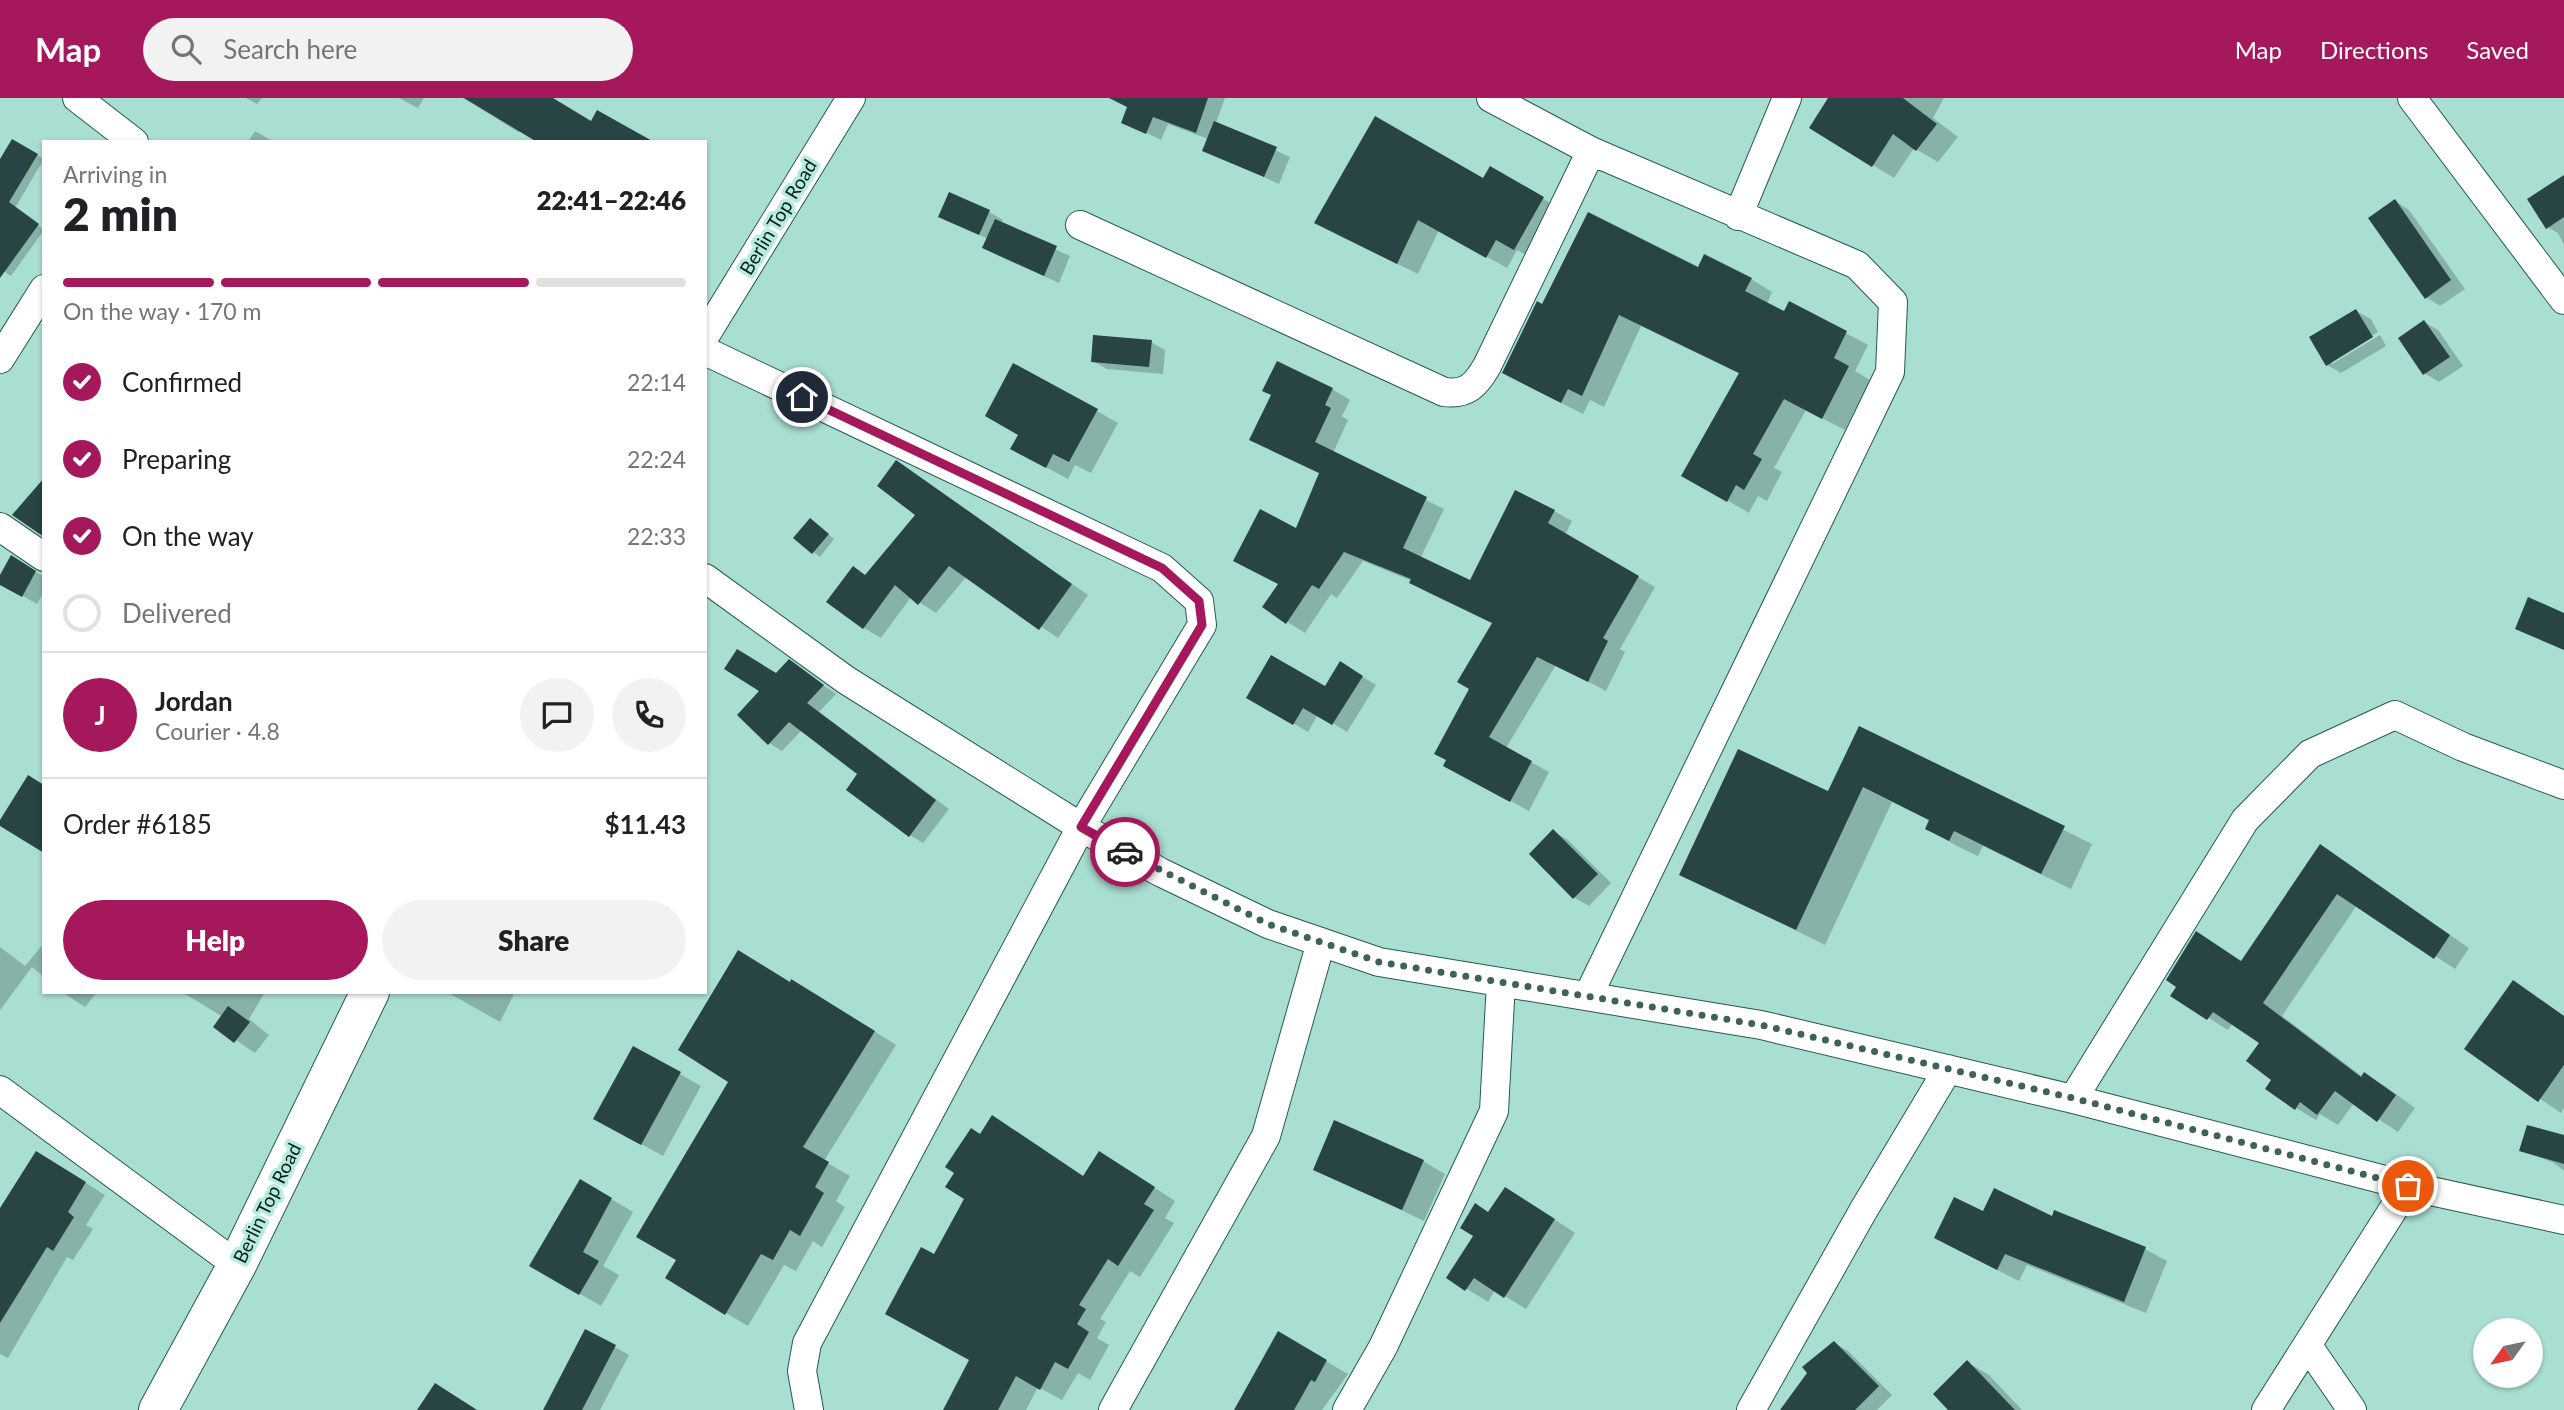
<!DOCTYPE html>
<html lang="en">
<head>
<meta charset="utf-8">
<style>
  :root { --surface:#fff; --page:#f2f2f2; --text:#202124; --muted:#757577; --line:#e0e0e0; --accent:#a5185c }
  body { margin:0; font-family:Lato,sans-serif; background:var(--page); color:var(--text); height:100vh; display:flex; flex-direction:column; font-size:26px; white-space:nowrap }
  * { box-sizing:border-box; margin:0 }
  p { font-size:23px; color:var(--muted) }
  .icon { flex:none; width:38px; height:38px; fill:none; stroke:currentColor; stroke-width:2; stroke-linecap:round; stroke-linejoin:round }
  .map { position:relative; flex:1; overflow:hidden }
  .side { position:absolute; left:42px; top:42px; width:665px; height:854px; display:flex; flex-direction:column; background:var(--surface); border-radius:0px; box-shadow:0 2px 5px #0004 }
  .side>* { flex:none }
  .needle { width:46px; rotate:237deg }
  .buttons { position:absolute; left:2473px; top:1220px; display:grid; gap:14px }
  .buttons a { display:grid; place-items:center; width:70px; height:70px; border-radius:50%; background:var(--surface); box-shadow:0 2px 5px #0004; font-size:35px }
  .pin { position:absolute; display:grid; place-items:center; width:60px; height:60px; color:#fff; margin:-30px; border:4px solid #fff; border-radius:50%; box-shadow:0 2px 7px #0007 }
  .courier { position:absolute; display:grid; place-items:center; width:70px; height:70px; margin:-35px; border:5px solid #a5185c; border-radius:50%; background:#fff; color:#222; box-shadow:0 2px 9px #0007 }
  .overview em { font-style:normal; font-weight:800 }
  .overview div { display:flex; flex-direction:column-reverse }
  .overview { display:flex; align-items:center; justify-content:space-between; height:119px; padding:0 21px }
  h1 { font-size:46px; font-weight:800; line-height:52px }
  .bar { display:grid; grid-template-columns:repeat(4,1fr); gap:10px 7px; align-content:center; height:84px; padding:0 21px }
  .bar i { height:9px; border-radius:5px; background:var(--line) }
  .bar .on { background:var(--accent) }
  .bar p { grid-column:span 4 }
  .line { display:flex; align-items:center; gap:18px; padding:0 21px; border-top:2px solid var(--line) }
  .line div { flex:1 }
  .round { display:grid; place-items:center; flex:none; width:74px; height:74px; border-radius:37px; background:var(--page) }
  ol { padding:0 21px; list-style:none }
  li { display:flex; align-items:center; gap:21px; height:77px }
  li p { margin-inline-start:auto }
  li .icon { padding:7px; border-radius:50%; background:var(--accent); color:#fff; stroke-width:4 }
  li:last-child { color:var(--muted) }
  li i { width:38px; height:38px; border:4px solid var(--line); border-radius:50% }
  .cta { display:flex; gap:14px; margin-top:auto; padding:14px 21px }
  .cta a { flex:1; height:80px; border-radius:42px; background:var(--accent); color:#fff; font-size:28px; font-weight:800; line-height:80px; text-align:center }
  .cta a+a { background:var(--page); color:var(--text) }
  header { display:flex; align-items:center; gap:42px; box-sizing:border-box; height:98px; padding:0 35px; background:var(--accent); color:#fff }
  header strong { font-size:33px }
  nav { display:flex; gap:38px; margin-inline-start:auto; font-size:24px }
  .search { width:490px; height:63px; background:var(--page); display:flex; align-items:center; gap:18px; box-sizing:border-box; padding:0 24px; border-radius:38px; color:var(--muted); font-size:26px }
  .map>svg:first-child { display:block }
  .shadow { fill:#0003 }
  .building { fill:#294445 }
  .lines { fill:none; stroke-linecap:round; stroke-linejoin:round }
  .street-casing { stroke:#265a50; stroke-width:30 }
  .secondary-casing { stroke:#265a50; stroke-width:40 }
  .street { stroke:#fff; stroke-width:28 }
  .secondary { stroke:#fff; stroke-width:38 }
  .done { stroke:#40615a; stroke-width:7; stroke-dasharray:0 12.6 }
  .route { stroke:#a5185c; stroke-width:9 }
  .labels { text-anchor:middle; stroke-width:7; stroke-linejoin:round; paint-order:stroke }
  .street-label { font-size:19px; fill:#071d19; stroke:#b6ecdf }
</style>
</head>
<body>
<header>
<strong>Map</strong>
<div class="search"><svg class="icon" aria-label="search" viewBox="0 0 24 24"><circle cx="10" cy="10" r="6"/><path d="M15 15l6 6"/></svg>Search here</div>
<nav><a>Map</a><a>Directions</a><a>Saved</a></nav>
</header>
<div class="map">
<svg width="2564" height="1312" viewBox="0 0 2564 1312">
  <rect width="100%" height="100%" fill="#a9dfd2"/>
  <!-- shadow -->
  <path class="shadow" d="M246,0H262L257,6Z
    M399,0H424L418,10Z
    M463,0H550L592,25L518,34Z
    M1133,0H1225L1216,25L1290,59L1279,86L1204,52L1208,41L1168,26L1161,42L1123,24Z
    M1830,0H1944L1933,20L1958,39L1938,64L1914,50L1894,80L1873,67Z
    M255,33L269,41L273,44H248Z
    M13,43L44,61L15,110L44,132L11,178L0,171V65Z
    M1490,71L1563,112L1535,162L1517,152L1507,170L1439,132L1418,176L1336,136L1484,83Z
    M2564,79V147L2558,135L2547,129Z
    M2395,103L2409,112L2465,191L2440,208L2426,199Z
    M989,114L1003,122L1001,126L1070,158L1059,185L999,158L985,150L988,141L940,118Z
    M1699,172L1751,181L1772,194L1767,206L1785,215L1790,205L1868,247L1855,273L1870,282L1845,332L1806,312L1774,370L1782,374L1767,403L1758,398L1749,415L1684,377L1740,276L1641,228L1604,309L1590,302L1583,316L1526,287L1543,208Z
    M2356,213L2371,221L2378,234L2332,262V266L2380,237L2386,248L2341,275L2327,267Z
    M2424,224L2438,232L2463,268L2439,284L2424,275Z
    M1151,244L1165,252L1163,276L1107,271L1093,263Z
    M1332,291L1350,302L1342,318L1348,322L1333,355L1444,411L1420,461L1471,484L1554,413L1572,423L1565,437L1655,489L1620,551L1625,554L1606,593L1556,567L1506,650L1549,674L1529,713L1463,677L1471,591L1494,526L1429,495L1412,483L1363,463L1337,500L1331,496L1305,535L1264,509L1279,486L1297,433L1321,376L1269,351Z
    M1097,313L1118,325L1091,375L1075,367L1068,381L1034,363Z
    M897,365L1088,497L1058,540L967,478L936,515L911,499L881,540L864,530L853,470L867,478L918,417Z
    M816,426L834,441L820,459L795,440Z
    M26,467L44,479V494L37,506L0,485V481Z
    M789,563L836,596L819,614L949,711L923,745L910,737L860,676L802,632L782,653L769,645L777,577Z
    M1355,574L1376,587L1347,634L1318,616L1308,634L1248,599L1325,591Z
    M1860,631L2092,746L2071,791L1983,748L1978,758L1955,747L1927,730L1930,723L1892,704L1825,847L1681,776L1828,696Z
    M1553,733L1568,742L1611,785L1589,808L1575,800L1531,756Z
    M2321,748L2469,850L2455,871L2357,807L2282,918L2363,979L2365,976L2385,988L2415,1010L2398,1034L2354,1005L2338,1027L2320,1016L2316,1022L2296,1010L2273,982L2262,945L2233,925L2228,932L2172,897L2242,864Z
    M44,845V879L32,869L0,912V849L25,868Z
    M2513,884L2564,918V1010L2561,1015L2466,951Z
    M790,886L814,895L896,947L824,1063L850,1078L836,1103L845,1109L822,1149L813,1143L796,1173L784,1167L748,1228L667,1180L678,1162Z
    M62,894H97L85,909Z
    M182,894H265L249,921L269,937L255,955L215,928L223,919Z
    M447,894H515L500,924Z
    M680,976L701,988L663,1058L617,1033Z
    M1014,1032L1084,1079L1121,1068L1175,1103L1165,1120L1174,1125L1140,1179L1130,1173L1100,1221L1106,1224L1097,1240L1109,1247L1090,1282L1078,1275L1062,1302L1038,1289L1026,1312H945L971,1262L935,1158L967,1101L981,1038Z
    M2564,1039V1073L2554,1065L2521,1052Z
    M1423,1063L1445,1076L1424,1123L1315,1071Z
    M56,1066L105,1097L86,1127L93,1131L73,1162L67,1159L8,1260L0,1256V1113Z
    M581,1083L633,1114L603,1168L619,1177L601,1208L532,1168Z
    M1527,1103L1575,1135L1526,1211L1495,1192L1488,1204L1448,1179L1489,1115Z
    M2055,1114L2145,1151L2167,1163L2146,1215L2027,1167L2019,1183L1958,1152L1983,1116L2053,1121Z
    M586,1233L629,1257L600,1312H545Z
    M1279,1236L1348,1276L1322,1312H1236Z
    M1834,1245L1848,1253L1892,1297L1877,1312H1782L1809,1275L1804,1269Z
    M1967,1264L1989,1277L2022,1312H1951Z"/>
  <!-- building -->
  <path class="building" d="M464,0H553L591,23L597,12L654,44H537Z
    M1109,0H1208L1196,35L1153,19L1146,36L1121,25L1127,9Z
    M1828,0H1903L1937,26L1916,53L1893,36L1872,69L1809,30Z
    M1375,18L1483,80L1490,68L1544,99L1514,152L1496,142L1486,160L1418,122L1397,166L1314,125Z
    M1214,23L1277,49L1264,79L1202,53Z
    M12,41L38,56L9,104L39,126L0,180V61Z
    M2564,77V119L2546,131L2527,101Z
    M949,94L990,112L979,137L938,119Z
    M2395,101L2451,182L2425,201L2368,120Z
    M1588,114L1698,169L1704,156L1752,180L1745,193L1784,213L1789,203L1847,233L1834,260L1849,268L1822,321L1784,301L1753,356L1762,361L1744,392L1736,387L1727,404L1681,378L1739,275L1619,217L1582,298L1568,291L1561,305L1502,275L1537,203L1542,206Z
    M995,121L1057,148L1044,178L982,150Z
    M2356,211L2373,239L2326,268L2309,239Z
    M2424,222L2450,259L2423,277L2398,240Z
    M1093,237L1152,242L1149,269L1091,264Z
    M1277,263L1333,290L1325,307L1331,310L1315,344L1427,399L1403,450L1470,482L1515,392L1555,412L1548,425L1639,478L1603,540L1608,543L1588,584L1537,559L1489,639L1532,663L1510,704L1443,668L1446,662L1434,656L1469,591L1457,584L1492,525L1409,485L1411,481L1344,454L1319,491L1312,487L1286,526L1262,509L1278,486L1233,463L1260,411L1296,430L1319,375L1249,342L1271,297L1262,293Z
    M1013,265L1098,311L1069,364L1053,356L1046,370L1010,351L1018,337L985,318Z
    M896,362L1072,486L1039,532L949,468L918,507L895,487L863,531L826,504L853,468L865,477L915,417L877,388Z
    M44,380V439L12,417Z
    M810,420L829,436L812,456L793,440Z
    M11,457L36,473L22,499L0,487V477Z
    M2528,499L2564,515V552L2515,531Z
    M737,551L776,575L789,561L824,587L807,605L936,702L909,739L846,692L857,676L789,624L768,647L737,617L759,593L724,571Z
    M1271,557L1325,588L1340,563L1363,578L1332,627L1303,610L1293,627L1246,600Z
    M1859,628L2065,728L2041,776L1954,733L1949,743L1925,731L1929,722L1863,689L1796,832L1679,777L1738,651L1828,693Z
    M28,677L44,687V755L0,728V722Z
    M1553,731L1598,776L1573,801L1529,756Z
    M2320,746L2450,837L2434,861L2337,796L2263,905L2361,979L2364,974L2396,997L2377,1024L2335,993L2317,1017L2300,1004L2295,1012L2265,991L2271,982L2246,963L2259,945L2213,914L2207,922L2170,898L2176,889L2166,882L2196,833L2241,863Z
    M738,852L790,884L791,881L875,933L803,1049L829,1064L815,1089L824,1095L800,1138L790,1132L773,1162L761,1156L725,1217L665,1180L676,1162L636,1139L728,984L678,952Z
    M2513,882L2564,918V967L2538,1004L2464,951Z
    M228,908L250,924L234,945L213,929Z
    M633,948L681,974L641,1047L593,1021Z
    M992,1017L1083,1078L1099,1053L1155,1089L1144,1106L1154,1112L1118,1168L1108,1161L1079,1207L1086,1211L1077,1226L1089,1234L1068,1271L1055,1264L1040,1292L1016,1278L998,1312H943L969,1262L885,1216L921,1149L934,1156L964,1101L945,1089L954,1075L945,1069L971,1030L980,1036Z
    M1334,1022L1424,1062L1402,1112L1313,1072Z
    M2527,1027L2564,1037V1066L2519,1053Z
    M36,1053L86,1084L68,1114L74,1119L53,1153L47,1149L0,1225V1110Z
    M580,1081L612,1100L583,1154L599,1163L579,1197L529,1168Z
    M1505,1089L1555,1121L1504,1200L1474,1180L1465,1193L1446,1180L1473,1138L1460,1130L1475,1105L1488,1114Z
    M1994,1090L2052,1118L2054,1112L2146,1149L2124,1204L2005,1156L1997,1172L1934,1140L1954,1099L1983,1113Z
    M585,1231L616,1247L582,1312H543Z
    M1278,1233L1327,1262L1315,1284L1311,1282L1294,1312H1234Z
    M1834,1243L1879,1288L1855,1312H1780L1807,1275L1802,1269Z
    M1967,1262L2015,1312H1948L1933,1296Z
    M435,1285L477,1312H417Z"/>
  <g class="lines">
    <!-- street casing -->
    <g class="street-casing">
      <path id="street" d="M77,0L134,44
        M1491,0L1591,53L1857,167L1893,204L1890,274L1588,898
        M2412,0L2564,202
        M1738,118L1787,0
        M1080,127L1444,294C1467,297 1476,287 1487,268L1591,53
        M705,238L851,0
        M705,253L1162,470L1199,503L1202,527L1081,729L807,1245L802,1273L809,1312
        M0,261L44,191
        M0,429L44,459
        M705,480L846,582L1081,729L1160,774L1268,826L1379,864L1761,927L2073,1001L2408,1088L2564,1122
        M0,992L237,1167
        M2073,1001L2245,722L2310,656L2395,617L2463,649L2564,687
        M2308,1248L2352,1312
        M1113,1312L1266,1038L1321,844
        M1347,1312L1383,1249L1494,1013L1501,884
        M1751,1312L1863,1113L1948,971
        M2266,1312L2408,1088"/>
    </g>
    <!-- secondary casing -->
    <g class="secondary-casing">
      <path id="secondary" d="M158,1312L237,1167L370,894"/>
    </g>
    <!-- street -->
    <use href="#street" class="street"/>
    <!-- secondary -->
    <use href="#secondary" class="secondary"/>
  </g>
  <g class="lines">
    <!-- done -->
    <path class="done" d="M1125,754L1268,826L1379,864L1761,927L2073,1000L2408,1088"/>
    <!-- route -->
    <path class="route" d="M802,299L1162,470L1199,503L1202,527L1081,729L1125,754"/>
  </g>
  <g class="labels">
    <!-- street labels -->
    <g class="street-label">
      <text transform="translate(778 119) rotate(-59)" y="7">Berlin Top Road</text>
      <text transform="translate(267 1105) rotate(-64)" y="7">Berlin Top Road</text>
    </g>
  </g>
</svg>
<div class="buttons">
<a><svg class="needle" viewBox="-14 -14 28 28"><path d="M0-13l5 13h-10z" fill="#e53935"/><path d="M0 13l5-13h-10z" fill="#757577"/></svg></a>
</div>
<div class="pin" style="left:2408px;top:1088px;background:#ea580c"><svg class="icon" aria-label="bag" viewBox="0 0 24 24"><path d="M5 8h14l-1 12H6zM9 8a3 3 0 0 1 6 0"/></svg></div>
<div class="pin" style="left:802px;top:299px;background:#1f2937"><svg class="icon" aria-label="home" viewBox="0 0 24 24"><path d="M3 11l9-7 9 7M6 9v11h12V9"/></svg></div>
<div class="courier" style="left:1125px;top:754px"><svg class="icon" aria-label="car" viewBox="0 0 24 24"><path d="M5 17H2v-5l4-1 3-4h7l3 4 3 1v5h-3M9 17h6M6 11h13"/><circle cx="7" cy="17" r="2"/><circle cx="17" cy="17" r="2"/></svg></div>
<section class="side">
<div class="overview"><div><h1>2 min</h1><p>Arriving in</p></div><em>22:41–22:46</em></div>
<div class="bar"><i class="on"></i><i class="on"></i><i class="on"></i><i></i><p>On the way · 170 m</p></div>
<ol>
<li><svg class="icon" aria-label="check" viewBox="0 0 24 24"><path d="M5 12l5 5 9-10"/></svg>Confirmed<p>22:14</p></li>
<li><svg class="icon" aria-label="check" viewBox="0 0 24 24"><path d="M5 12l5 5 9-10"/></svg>Preparing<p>22:24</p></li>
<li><svg class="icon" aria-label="check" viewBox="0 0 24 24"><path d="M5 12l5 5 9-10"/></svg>On the way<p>22:33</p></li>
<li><i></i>Delivered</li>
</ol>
<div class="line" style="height:126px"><b class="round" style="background:var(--accent);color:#fff">J</b><div><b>Jordan</b><p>Courier · 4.8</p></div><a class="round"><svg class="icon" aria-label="chat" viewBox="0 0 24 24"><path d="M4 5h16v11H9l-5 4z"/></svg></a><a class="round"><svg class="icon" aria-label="phone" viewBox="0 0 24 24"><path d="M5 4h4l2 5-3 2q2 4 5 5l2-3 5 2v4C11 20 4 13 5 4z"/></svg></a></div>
<div class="line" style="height:91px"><div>Order #6185</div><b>$11.43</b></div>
<div class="cta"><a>Help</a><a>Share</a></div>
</section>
</div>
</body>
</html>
